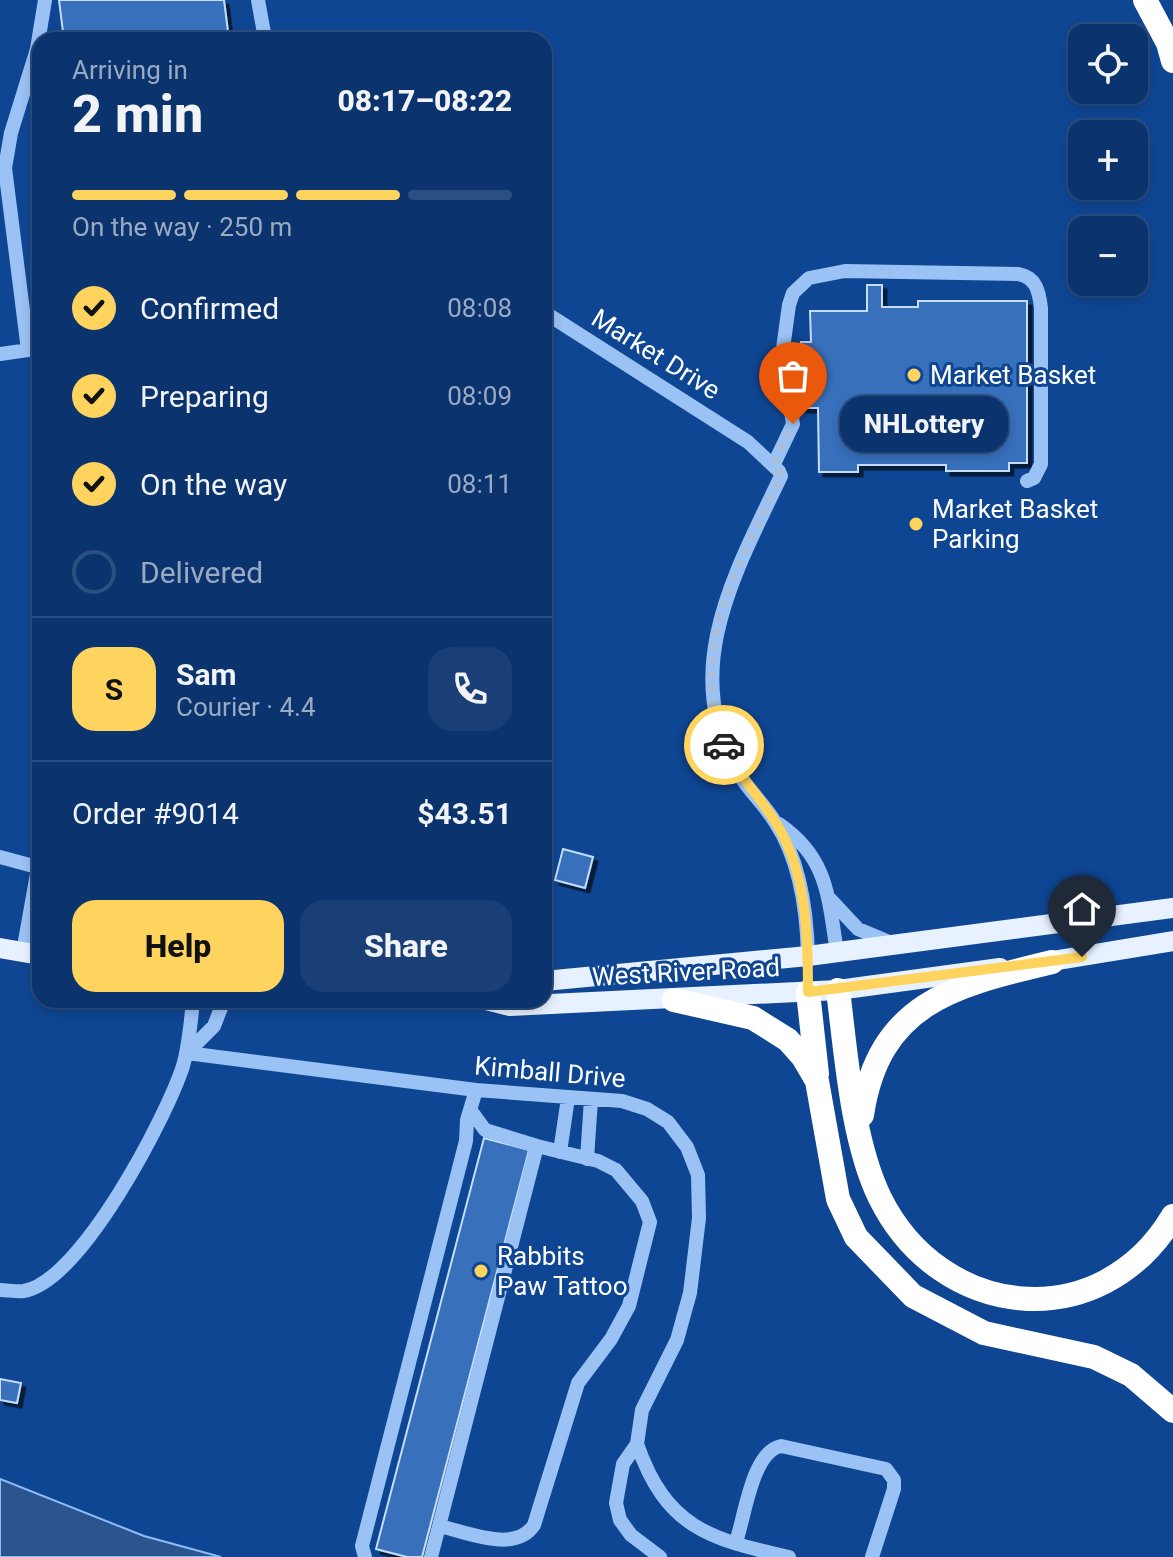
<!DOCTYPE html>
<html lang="en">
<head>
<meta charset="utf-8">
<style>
  :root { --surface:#0b346e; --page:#193f76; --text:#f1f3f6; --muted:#9aaac2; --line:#2b4f81; --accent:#ffd45e }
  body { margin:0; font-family:Roboto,sans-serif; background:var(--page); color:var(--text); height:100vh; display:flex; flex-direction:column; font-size:30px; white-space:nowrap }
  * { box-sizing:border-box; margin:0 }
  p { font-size:26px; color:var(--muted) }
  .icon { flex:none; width:44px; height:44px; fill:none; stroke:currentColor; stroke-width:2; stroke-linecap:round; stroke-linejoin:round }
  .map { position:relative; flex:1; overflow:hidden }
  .details { position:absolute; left:32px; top:32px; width:520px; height:976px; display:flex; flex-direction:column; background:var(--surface); border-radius:24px; box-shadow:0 4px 12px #0003,0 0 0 2px var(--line) }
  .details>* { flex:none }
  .buttons { position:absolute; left:1068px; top:24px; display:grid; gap:16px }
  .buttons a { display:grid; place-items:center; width:80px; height:80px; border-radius:16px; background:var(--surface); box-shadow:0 4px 12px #0003,0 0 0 2px var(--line); font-size:40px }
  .pin { position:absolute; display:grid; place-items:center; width:68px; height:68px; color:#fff; margin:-82px -34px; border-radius:50% 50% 50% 0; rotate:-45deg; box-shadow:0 0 8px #0007 }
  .pin .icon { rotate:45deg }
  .courier { position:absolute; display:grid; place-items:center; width:80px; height:80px; margin:-40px; border:6px solid #ffd45e; border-radius:50%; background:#fff; color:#222; box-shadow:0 2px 10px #0007 }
  .bubble { position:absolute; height:56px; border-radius:24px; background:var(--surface); box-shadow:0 4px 12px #0003,0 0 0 2px var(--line); font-size:26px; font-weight:800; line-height:56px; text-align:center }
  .overview em { font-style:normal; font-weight:800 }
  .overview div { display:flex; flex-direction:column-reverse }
  .overview { display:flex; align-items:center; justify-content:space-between; height:136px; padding:0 40px }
  h1 { font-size:52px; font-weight:800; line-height:60px }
  .bar { display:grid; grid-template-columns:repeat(4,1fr); gap:12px 8px; align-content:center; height:96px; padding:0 40px }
  .bar i { height:10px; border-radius:6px; background:var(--line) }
  .bar .current { background:var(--accent) }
  .bar p { grid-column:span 4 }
  .line { display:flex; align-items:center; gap:20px; padding:0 40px; border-top:2px solid var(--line) }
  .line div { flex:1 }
  .round { display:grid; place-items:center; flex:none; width:84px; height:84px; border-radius:24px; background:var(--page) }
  ol { padding:0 40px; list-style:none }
  li { display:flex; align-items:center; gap:24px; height:88px }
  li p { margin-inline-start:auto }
  li .icon { padding:8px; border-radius:50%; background:var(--accent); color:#111; stroke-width:4 }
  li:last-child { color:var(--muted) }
  li i { width:44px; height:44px; border:4px solid var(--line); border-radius:50% }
  .cta { display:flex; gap:16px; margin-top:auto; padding:16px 40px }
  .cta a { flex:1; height:92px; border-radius:24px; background:var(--accent); color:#111; font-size:32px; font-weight:800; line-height:92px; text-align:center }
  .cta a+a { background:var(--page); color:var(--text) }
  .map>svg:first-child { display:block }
  .water { fill:#2c548e; stroke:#8dbcf8; stroke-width:2 }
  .building { fill:#3770bc; stroke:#c3ddfe; stroke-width:2; filter:url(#shadow) }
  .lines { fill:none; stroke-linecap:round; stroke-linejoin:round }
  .minor { stroke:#9bc2f4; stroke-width:14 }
  .major { stroke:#e8f1ff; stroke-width:20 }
  .highway { stroke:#fff; stroke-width:24 }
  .done { stroke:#abbed9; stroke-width:8; stroke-dasharray:0 14.4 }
  .route { stroke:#ffd45e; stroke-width:10 }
  .poi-dot { fill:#ffd45e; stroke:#0f4693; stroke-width:3 }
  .labels { text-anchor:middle; stroke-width:6; stroke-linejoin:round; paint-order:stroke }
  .street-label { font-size:26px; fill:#fff; stroke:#0f4693 }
  .poi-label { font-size:26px; fill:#fff; stroke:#0f4693; text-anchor:start }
</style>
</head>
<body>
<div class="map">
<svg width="1173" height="1557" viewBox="0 0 1173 1557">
  <defs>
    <filter id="shadow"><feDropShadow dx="4.5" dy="4.5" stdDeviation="0" flood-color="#0009"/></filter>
  </defs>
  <rect width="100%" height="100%" fill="#0f4693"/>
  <!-- water -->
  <path class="water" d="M0,1479L144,1536L221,1557H0Z"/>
  <!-- building -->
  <path class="building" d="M59,0H224L229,40H64Z
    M867,285H882V307H918V301H1027V463H1009V471H946V465H858V472H819L818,408H802L801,342H811L810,311H867Z
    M563,849L593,857L585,888L555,880Z
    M484,1138L529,1150L422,1557H407L376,1549Z
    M0,1379L21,1383L17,1403L0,1400Z"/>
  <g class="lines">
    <!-- minor -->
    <path class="minor" d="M258,0L264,33L270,40
      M544,312L748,442L779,471L781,476C736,571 677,672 739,774C749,791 765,805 775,822C800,860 807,911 808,956
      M40,349L28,350L5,168L11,133L37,49L45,0
      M0,354L28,350
      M774,464L793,424L782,356L789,305L793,293L809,278L845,271L1018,274C1036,277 1039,291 1041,308V464L1034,478L1027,481
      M779,824C828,858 828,896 837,952
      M0,857L37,867
      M830,899L858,929L889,942
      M23,952L40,857
      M187,1053L476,1090L622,1101L647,1109L668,1122L687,1147L698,1175L699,1218L690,1293L677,1340L642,1410L637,1444L623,1464L616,1503L620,1520L631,1535L660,1557
      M187,1053L214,1026L224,1000
      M472,1112L485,1130L537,1146
      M560,1152L568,1098
      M587,1159L591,1099
      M0,1290C7,1290 17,1292 24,1291C81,1281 166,1118 183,1066C189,1045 191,1022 193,1000
      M637,1444C666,1527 708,1539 789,1557
      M736,1542C745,1516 752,1452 781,1446L886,1469L894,1480V1489L872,1557
      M365,1557L362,1546L466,1141L467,1120L476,1090
      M431,1557L439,1526C467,1532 515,1554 534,1525L578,1383L611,1339L629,1306L650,1222L642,1201L616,1170L598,1161L537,1146L439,1526"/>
    <!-- major -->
    <path class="major" d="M0,948L40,955
      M1040,963L1173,941
      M544,981L808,956L1173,908
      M486,1000L510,1006L838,990L1000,968"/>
    <!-- highway -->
    <path class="highway" d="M1145,0L1168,43L1173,61
      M838,990C846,1054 852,1141 880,1198C941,1321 1101,1337 1173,1216
      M808,992L817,1074
      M674,1000L753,1018L788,1040L803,1057L817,1081L838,1199L856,1237L913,1296L984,1333L1094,1357L1131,1375L1173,1411
      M862,1115C879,1001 957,985 1052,962"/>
  </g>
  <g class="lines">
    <!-- done -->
    <path class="done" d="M724,745C685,654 743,557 781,476L774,464L793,424"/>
    <!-- route -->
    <path class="route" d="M724,745C737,775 759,795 776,823C807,873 808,935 808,992L1082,957"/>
  </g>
  <!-- markers -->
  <g class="poi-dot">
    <circle cx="914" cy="375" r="8"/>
    <circle cx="916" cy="524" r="8"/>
    <circle cx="481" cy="1271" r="8"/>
  </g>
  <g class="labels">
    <!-- street labels -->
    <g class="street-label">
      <text transform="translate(656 354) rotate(32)" y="9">Market Drive</text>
      <text transform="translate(686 972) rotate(-3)" y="9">West River Road</text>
      <text transform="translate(550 1072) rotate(5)" y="9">Kimball Drive</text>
    </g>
    <!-- poi labels -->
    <g class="poi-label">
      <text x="930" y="384">Market Basket</text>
      <text x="932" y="518">Market Basket<tspan x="932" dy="30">Parking</tspan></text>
      <text x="497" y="1265">Rabbits<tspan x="497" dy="30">Paw Tattoo</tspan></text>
    </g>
  </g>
</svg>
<div class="buttons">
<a><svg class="icon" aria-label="locate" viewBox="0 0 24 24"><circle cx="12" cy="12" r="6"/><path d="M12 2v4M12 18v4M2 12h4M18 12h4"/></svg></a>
<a>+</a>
<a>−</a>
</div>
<div class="pin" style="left:793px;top:424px;background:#ea580c"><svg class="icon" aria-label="bag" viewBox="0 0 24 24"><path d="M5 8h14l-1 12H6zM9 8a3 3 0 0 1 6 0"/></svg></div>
<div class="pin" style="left:1082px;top:957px;background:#1f2937"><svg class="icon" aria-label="home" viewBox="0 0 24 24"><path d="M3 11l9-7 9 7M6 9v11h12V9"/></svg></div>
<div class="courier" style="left:724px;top:745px"><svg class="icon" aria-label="car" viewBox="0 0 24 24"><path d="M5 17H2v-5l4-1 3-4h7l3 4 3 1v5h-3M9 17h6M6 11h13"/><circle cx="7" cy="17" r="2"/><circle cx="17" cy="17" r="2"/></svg></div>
<div class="bubble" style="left:840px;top:396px;width:168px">NHLottery</div>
<section class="details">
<div class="overview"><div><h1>2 min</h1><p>Arriving in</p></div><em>08:17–08:22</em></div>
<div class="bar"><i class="current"></i><i class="current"></i><i class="current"></i><i></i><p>On the way · 250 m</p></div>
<ol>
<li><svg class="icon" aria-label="check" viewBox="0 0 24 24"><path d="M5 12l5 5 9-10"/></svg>Confirmed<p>08:08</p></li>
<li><svg class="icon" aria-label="check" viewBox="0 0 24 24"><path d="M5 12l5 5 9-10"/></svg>Preparing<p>08:09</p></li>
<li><svg class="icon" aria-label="check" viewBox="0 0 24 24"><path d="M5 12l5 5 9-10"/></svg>On the way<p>08:11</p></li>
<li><i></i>Delivered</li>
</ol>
<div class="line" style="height:144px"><b class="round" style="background:var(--accent);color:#111">S</b><div><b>Sam</b><p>Courier · 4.4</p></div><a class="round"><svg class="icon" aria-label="phone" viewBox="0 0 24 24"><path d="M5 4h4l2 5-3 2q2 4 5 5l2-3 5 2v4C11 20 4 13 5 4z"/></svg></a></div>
<div class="line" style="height:104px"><div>Order #9014</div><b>$43.51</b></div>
<div class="cta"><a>Help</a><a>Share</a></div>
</section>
</div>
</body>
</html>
